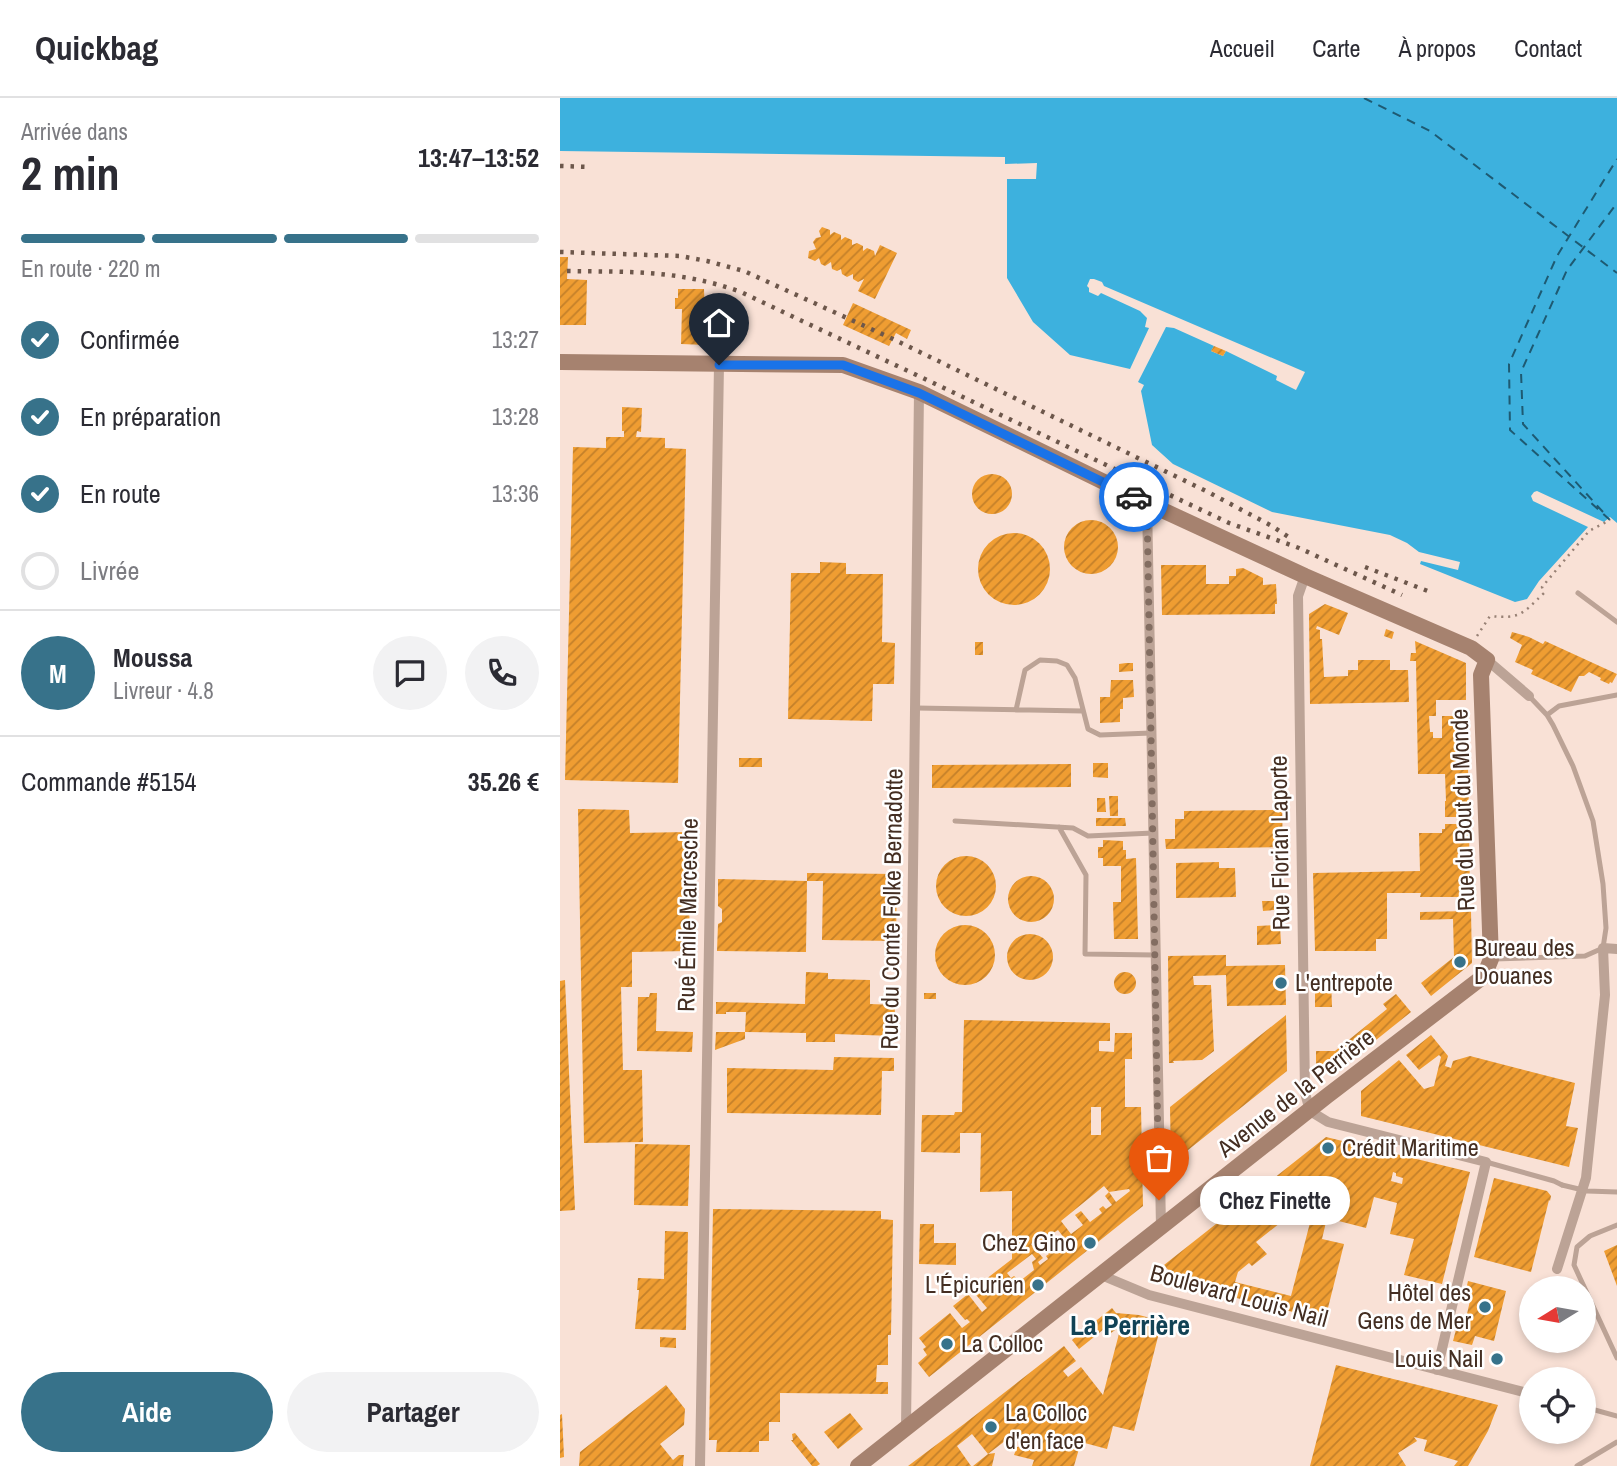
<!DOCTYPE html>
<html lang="fr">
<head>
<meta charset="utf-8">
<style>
  :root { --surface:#fff; --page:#f2f2f3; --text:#2b2b33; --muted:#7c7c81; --line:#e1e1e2; --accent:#37728a }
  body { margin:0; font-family:"Archivo Narrow",sans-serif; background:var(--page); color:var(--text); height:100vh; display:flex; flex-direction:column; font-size:26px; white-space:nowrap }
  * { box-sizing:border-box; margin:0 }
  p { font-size:23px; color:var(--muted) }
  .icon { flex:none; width:38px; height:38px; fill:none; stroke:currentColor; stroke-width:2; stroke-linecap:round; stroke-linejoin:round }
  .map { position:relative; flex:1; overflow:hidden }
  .side { display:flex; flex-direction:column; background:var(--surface); width:560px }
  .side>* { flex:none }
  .needle { width:46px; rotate:259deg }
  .tools { position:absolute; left:959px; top:1178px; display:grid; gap:14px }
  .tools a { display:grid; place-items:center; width:77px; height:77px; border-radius:50%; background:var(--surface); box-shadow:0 4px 10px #0003; font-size:35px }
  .pin { position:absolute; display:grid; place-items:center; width:60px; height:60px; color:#fff; margin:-72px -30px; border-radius:50% 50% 50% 0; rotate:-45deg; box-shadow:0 0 7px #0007 }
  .pin .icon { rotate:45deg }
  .courier { position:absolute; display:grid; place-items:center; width:70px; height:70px; margin:-35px; border:5px solid #1a73e8; border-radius:50%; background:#fff; color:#222; box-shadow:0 2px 9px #0007 }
  .bubble { position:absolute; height:49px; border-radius:24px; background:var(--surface); box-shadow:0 4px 10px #0003; font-size:23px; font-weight:700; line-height:49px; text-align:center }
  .headline em { font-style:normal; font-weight:700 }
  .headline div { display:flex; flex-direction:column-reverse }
  .headline { display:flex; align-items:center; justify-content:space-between; height:119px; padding:0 21px }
  h1 { font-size:46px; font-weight:700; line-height:52px }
  .bar { display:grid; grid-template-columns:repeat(4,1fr); gap:10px 7px; align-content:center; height:84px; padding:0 21px }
  .bar i { height:9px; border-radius:5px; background:var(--line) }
  .bar .on { background:var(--accent) }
  .bar p { grid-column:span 4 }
  .line { display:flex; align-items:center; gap:18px; padding:0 21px; border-top:2px solid var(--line) }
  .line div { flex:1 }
  .round { display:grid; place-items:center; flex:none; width:74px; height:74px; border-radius:37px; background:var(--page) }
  ol { padding:0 21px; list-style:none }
  li { display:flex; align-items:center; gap:21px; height:77px }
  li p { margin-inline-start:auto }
  li .icon { padding:7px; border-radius:50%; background:var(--accent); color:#fff; stroke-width:4 }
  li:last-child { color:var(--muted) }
  li i { width:38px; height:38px; border:4px solid var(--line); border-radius:50% }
  .action { display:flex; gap:14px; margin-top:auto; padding:14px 21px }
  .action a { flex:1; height:80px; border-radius:42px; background:var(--accent); color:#fff; font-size:28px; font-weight:700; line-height:80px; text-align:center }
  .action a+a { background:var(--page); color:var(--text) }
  header { display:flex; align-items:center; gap:42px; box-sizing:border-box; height:98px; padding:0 35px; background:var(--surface); border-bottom:2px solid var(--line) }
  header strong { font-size:33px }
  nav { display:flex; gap:38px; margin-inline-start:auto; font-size:24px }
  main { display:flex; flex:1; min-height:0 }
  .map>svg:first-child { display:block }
  .water { fill:#3db1de }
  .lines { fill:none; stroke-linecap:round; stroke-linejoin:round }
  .ferry { stroke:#1e5a72; stroke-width:2; stroke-dasharray:9 7; stroke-linecap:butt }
  .building { fill:url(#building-hatch); fill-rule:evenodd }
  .path { stroke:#988175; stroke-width:2.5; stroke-dasharray:2 5; stroke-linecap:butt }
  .lane { stroke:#bca396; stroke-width:5 }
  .street { stroke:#bca396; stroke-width:10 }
  .secondary { stroke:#a6826f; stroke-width:16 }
  .rail { stroke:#6d574b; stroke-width:4.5; stroke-dasharray:3.5 7; stroke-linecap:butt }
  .lane-bridge { stroke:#bca396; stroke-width:5 }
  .done { stroke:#836d61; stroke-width:7; stroke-dasharray:0 12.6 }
  .route { stroke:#1a73e8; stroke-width:9 }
  .poi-dot { fill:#37728a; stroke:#fff; stroke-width:2.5 }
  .labels { text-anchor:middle; stroke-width:5; stroke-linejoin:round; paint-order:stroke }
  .street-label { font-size:24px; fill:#442e22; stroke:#fff }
  .poi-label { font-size:24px; fill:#442e22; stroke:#fff; text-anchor:start }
  .quarter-label { font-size:28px; font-weight:bold; fill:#114255; stroke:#fff }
</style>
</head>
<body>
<header>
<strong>Quickbag</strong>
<nav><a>Accueil</a><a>Carte</a><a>À propos</a><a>Contact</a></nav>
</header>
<main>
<section class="side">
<div class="headline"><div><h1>2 min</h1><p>Arrivée dans</p></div><em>13:47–13:52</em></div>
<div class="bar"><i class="on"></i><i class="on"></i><i class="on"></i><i></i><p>En route · 220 m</p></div>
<ol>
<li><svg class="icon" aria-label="check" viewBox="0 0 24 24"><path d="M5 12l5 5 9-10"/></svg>Confirmée<p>13:27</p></li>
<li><svg class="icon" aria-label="check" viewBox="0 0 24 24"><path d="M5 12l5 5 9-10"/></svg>En préparation<p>13:28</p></li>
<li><svg class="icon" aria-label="check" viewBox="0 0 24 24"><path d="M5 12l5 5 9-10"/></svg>En route<p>13:36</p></li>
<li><i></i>Livrée</li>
</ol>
<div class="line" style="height:126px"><b class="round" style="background:var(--accent);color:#fff">M</b><div><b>Moussa</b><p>Livreur · 4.8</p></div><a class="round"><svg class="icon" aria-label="chat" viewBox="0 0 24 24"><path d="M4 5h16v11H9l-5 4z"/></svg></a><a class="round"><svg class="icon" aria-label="phone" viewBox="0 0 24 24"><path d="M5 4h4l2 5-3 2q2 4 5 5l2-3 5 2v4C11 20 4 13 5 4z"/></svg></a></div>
<div class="line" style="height:91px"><div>Commande #5154</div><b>35.26 €</b></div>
<div class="action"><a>Aide</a><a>Partager</a></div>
</section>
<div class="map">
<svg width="1057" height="1368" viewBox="0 0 1057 1368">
  <defs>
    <pattern id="building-hatch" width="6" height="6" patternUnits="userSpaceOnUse" patternTransform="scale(1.75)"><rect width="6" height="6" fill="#ef9d32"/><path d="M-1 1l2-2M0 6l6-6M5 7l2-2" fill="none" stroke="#c3802a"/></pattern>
  </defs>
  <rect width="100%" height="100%" fill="#f9e1d6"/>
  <!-- water -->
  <path class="water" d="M0,0H1057V425L1050,419L1044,424L977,393L974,394L971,398L973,403L1028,429L979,483L967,501L955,504L860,466L861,463L898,472L900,464L859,454L847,445L830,437L712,414L613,366L592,347L581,293L584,287L578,284L606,229L614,230L654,248L651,253L663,258L666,253L717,278L716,282L736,292L745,274L544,188L542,184L534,181H530L527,188L529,190V194L538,198L541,195L580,213L587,220L585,229L589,230L570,271L510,257L473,224L447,180V81H476L477,65L445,66V59L0,53Z"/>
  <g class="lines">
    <!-- ferry -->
    <path class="ferry" d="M804,0L870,33L1057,175
      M1043,414L963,326L961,274L1007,172L1057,105
      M1050,422L950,332L949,266L997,158L1057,61"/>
  </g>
  <!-- building -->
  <path class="building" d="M262,129L270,132V137L274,134L281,137V142L285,139L292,142V147L297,145L303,148V153L307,150L314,153L315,158L320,147L337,155L315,201L298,193L304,181L298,184L293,181V176L287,179L282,176L281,171L277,173L272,171L271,164L265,168L261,166L259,160L255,163L248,160L249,153L256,151L253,144L256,140L261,139L259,133Z
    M0,159H8L7,181L27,182L26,227H0Z
    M118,191H144L146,247L121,246L122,211H115V200H118Z
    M293,205L351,232L347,241L336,235L329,248L283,227Z
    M654,248L666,253L663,258L651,253Z
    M62,309L82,310L81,334L77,333L76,339L105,340V350L126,351L118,685L5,682L13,349L46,350V339H64V333H62Z
    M412 396a20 20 0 1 1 40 0a20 20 0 1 1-40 0Z
    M504 449a27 27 0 1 1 54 0a27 27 0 1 1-54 0Z
    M418 471a36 36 0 1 1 72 0a36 36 0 1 1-72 0Z
    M260,464L286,465V476H323L322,544L335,545L334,586H313L312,623L228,621L231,475H260Z
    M601,467H646V486H669V478H676V471L683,470L703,480V487L716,486L717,506H715V516L602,517Z
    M765,506L788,515L779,537L757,528L756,531L760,532V541H762L764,579L788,578V572H798V562H830V572H848L849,604L750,606L749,516Z
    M826,531L834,534L832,541L824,538Z
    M952,534L969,539L983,546L985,543L1057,576L1052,585L1050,584L1049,586L1040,582L1041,580L1029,574L1024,578H1019L1011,594L971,576L973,572L955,564L962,547L950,540Z
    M855,543L906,565V602H876V618H869L870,634H873V640H882V618H907L909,719H885V703H886L885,676H858L856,563H850L851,555H856Z
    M415,544H423V557H415Z
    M566,565H573V573L559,574V566Z
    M551,582H573L574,599L563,600V611H560V624L540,625V599H550Z
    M179,660H202V669H179Z
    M533,665H548V680L533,679Z
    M511,666V689L372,690V667Z
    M549,698H558V718H550Z
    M537,700H545L546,714H537Z
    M18,711L69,712L70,735L128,734L130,853L72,854V889H61L63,972H82L83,1044L24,1045Z
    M722,712L723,749L606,751L605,741H615V721H624V713Z
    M536,720H565L566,728H536Z
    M885,726H909L910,799H860L861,795H827V841H816V853H755L753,775L860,773L859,735H882V731H885Z
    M543,742L563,743V752H566V761L576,760L578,841H554L553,804H561V768H543V760H538V749H543Z
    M376 788a30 30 0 1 1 60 0a30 30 0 1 1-60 0Z
    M659,764V770H675L676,799L616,800V765Z
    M247,775L337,776L336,843L262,842L263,783H247L246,854L157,853L158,826L162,824V811L158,808V781L247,783Z
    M448 801a23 23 0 1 1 46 0a23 23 0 1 1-46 0Z
    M702,803H714V812L703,813Z
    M911,813L912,865L871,898L861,885L894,859L893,821L860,822V814Z
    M720,827L721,846L697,847V828Z
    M375 857a30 30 0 1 1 60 0a30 30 0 1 1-60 0Z
    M447 859a23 23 0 1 1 46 0a23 23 0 1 1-46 0Z
    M666,857V868L725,867L726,907L667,908L666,877L633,878L634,887H651L654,953L642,962L613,963L614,965H609L608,858Z
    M554 885a11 11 0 1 1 22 0a11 11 0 1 1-22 0Z
    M246,874L268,875V881L310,882V906L335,907L334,938L275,936V944H246V935L185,934V941L155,952L156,934H185L186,914H166V916H156V904L245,906Z
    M771,881L772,909H755V882Z
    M5,882L15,1112L0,1113V883Z
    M90,895H97L96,933L133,934L132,954L77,953L78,899H89Z
    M364,895H376V901H364Z
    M836,896L851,914L781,970H756V953H775L827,911L823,906Z
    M726,917L727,973L613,1064L611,1062L610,1009Z
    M404,922L550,925V943H539V953L554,954L555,935H572V961H565V1009H581L583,1108L369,1279L358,1265L367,1257L363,1251L366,1249L359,1240L390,1215L402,1230L410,1224L407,1221L405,1222L393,1208L408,1196L422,1214L427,1210L412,1192L452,1161V1093L420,1094L421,1035H400V1055L361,1054L362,1017H394L395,1014H402ZM531,1009H541V1037H531ZM544,1088L549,1094L569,1091L570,1093L556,1104L549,1094L545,1098L552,1107L546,1111L543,1108L539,1111L542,1115L530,1124L521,1113L515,1117L523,1127L511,1136L501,1123ZM498,1132L505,1141L500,1146L492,1136ZM477,1141L489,1156L486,1158L488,1161L480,1167L478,1164L483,1160L471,1146ZM472,1156L476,1161L472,1164L474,1172L460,1183L454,1178L451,1180L447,1175Z
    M871,937L888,958L885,968L891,970L893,963L910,958L1015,985L1006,1028L1018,1030L1009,1069L801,1018V993L839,962L864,991L874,988L881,959L879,957L859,972L846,957Z
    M274,959L334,960V973H322L321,1017L167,1015V970L273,972Z
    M766,1039L910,1074L882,1186L844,1177L854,1141L830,1136L837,1105L814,1099L806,1130L767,1120L762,1141L784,1146L765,1222L620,1186L604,1167ZM833,1074L836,1075V1078L843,1080L842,1086L831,1083ZM716,1101L721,1107L727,1102L736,1113L752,1117L731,1198L675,1184L678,1174L689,1165L692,1168L707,1156L696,1144L720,1125L707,1108Z
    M75,1046L130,1047L128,1108L74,1107Z
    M934,1080L987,1093L991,1098L990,1103L989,1102L971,1174L914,1159Z
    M153,1111L321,1113V1121L333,1122L331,1237H328V1267H317L316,1284H328V1296L220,1295V1324H209V1343H199V1354H156L157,1342H149Z
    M360,1126H374V1145H396V1167L359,1166Z
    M105,1133L128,1134L126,1232L75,1231L79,1192H77L78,1180L104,1181Z
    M1057,1147V1188L1044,1153Z
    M908,1183L946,1193L934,1243L915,1238L912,1247L893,1243L898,1224L905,1225L911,1198L905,1196Z
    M552,1210L556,1215L579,1217L602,1223L574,1333L553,1328L547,1351L521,1344L514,1368H472L474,1362L454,1357L457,1349L469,1347L458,1333L428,1356L412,1336L397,1348L411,1368H348L404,1326L504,1248L516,1263L503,1273L508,1279L521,1269L543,1297L561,1228L548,1237L544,1231L519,1251L512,1242ZM523,1307L527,1313L519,1319L511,1317Z
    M100,1239L116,1240V1250L100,1249Z
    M776,1267L866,1289L938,1307L928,1333L908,1368H894L898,1363L864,1353L867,1342L854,1339L857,1343L838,1355L846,1368H750Z
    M106,1287L125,1311L124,1327L100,1346L113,1362L119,1357H124L123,1368H19L20,1354Z
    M290,1315L303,1331L278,1351L264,1334Z
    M2,1316L4,1359L0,1360V1317Z
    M235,1335L260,1366L257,1368H252L231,1342H233L232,1336Z
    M435,1355L432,1368H413L428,1356Z"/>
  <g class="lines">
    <!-- path -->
    <path class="path" d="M917,538L930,518C961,521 962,516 984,495L982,489L1029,433L1050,422"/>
    <!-- lane -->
    <path class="lane" d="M1018,495L1057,524
      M356,610L523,613
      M456,612L465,572L480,562L497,563L507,567L515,580L528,631L540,637L591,635
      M987,617L999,608L1057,597
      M395,723L513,730L528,738L593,735
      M499,729L526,777L525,856L595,857
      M934,861L1025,858L1043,850L1046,830L1043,786L1033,723L1013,668L993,627L987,617L969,598
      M926,1064L994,1083L1002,1087
      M1057,1127L1030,1138L1017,1149L1014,1167L1057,1260
      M1024,1309L1057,1318
      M1017,1368L1057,1344"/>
    <!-- street -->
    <path class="street" d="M587,405L601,1129
      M745,478L738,498L745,995L750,1013L768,1024L926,1064L877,1272
      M927,562L969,598
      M997,1171L1026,1080L1045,897L1043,850L1057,851
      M541,1177L589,1197L971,1296
      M346,1329L359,294
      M140,1368L159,267"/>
    <!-- secondary -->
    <path class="secondary" d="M0,264L283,267L359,294L587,405L745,478L911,550L927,562L921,577L931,861L924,878L767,998L298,1368"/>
    <!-- rail -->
    <path class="rail" d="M0,68L29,69
      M0,154L120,158L147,163L184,173L333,241L648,394L712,428L733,442
      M7,173C71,174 120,172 181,194L669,425L739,450L842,497
      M805,469L873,495"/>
    <!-- lane-bridge -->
    <path class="lane-bridge" d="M1002,1087L1027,1093L1057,1094"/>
  </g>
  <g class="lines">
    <!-- done -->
    <path class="done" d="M574,399L587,405L599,1102"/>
    <!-- route -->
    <path class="route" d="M159,267H283L359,295L574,399"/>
  </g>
  <!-- markers -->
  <g class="poi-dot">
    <circle cx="900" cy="864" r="7"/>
    <circle cx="721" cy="885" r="7"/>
    <circle cx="768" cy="1050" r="7"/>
    <circle cx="530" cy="1145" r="7"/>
    <circle cx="478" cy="1187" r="7"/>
    <circle cx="925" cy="1209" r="7"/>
    <circle cx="387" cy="1246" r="7"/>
    <circle cx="937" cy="1261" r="7"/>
    <circle cx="431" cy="1329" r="7"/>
  </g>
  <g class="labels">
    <!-- street labels -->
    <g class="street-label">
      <text transform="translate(903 712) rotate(-92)" y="8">Rue du Bout du Monde</text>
      <text transform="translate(720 745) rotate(-91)" y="8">Rue Florian Laporte</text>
      <text transform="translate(332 811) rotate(-89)" y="8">Rue du Comte Folke Bernadotte</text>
      <text transform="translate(128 817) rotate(-89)" y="8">Rue Émile Marcesche</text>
      <text transform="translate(736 995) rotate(-38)" y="8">Avenue de la Perrière</text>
      <text transform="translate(679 1198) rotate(15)" y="8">Boulevard Louis Nail</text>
    </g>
    <!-- poi labels -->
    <g class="poi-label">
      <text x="914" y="858">Bureau des<tspan x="914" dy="28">Douanes</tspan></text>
      <text x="735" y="893">L'entrepote</text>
      <text x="782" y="1058">Crédit Maritime</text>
      <text x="516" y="1153" text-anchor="end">Chez Gino</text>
      <text x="464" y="1195" text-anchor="end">L'Épicurien</text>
      <text x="911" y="1203" text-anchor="end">Hôtel des<tspan x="911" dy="28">Gens de Mer</tspan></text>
      <text x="401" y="1254">La Colloc</text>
      <text x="923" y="1269" text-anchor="end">Louis Nail</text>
      <text x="445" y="1323">La Colloc<tspan x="445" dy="28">d'en face</tspan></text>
    </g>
    <!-- quarter labels -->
    <g class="quarter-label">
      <text x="570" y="1237">La Perrière</text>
    </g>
  </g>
</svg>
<div class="tools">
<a><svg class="needle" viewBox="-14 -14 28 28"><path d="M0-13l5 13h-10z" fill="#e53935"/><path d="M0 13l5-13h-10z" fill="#7c7c81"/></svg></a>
<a><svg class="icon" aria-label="locate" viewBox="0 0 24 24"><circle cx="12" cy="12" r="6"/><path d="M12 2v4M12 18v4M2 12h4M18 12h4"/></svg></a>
</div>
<div class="pin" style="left:599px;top:1102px;background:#ea580c"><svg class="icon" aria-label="bag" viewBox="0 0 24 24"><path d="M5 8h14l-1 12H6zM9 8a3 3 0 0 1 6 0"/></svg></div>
<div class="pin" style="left:159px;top:267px;background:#1f2937"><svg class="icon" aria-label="home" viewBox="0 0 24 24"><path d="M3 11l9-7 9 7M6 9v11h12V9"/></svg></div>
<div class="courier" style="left:574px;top:399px"><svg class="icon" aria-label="car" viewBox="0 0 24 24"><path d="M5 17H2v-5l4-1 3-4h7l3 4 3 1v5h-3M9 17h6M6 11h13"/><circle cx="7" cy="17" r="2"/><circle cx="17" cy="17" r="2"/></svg></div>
<div class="bubble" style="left:640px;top:1078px;width:150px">Chez Finette</div>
</div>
</main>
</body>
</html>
